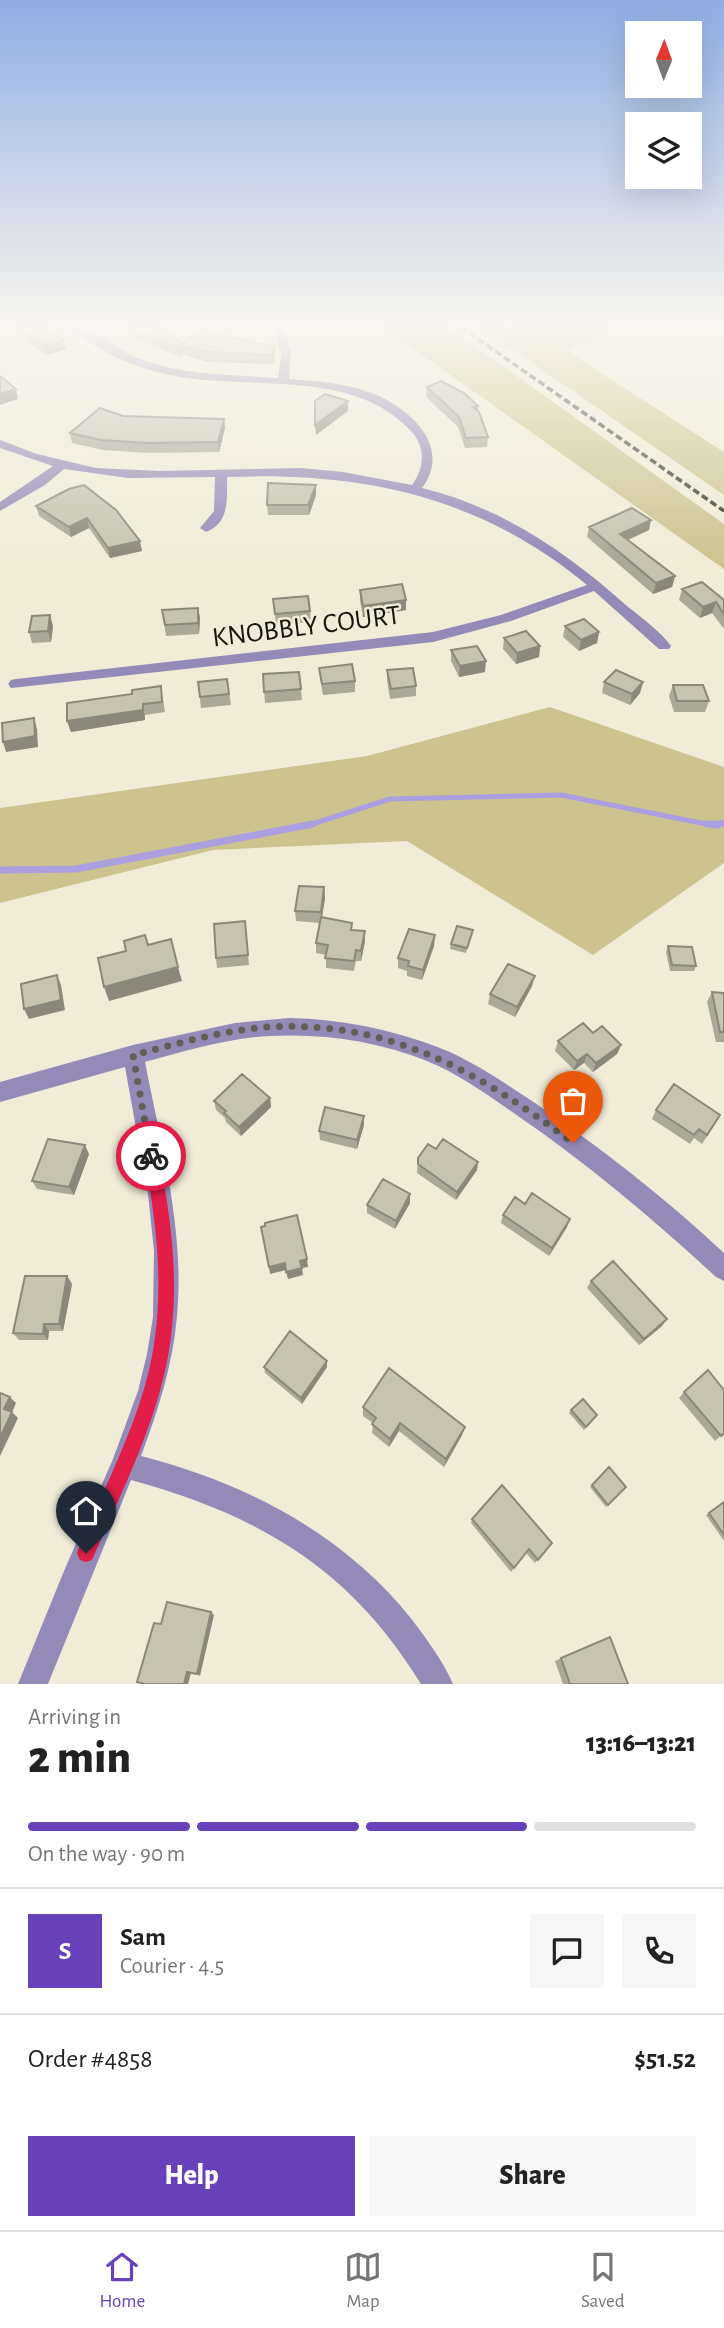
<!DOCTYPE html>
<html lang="en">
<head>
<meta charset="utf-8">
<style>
  :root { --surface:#fff; --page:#f6f6f6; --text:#222; --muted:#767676; --line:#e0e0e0; --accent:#6741b9 }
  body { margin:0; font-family:"Alegreya Sans",sans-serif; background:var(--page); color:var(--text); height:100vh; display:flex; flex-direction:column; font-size:26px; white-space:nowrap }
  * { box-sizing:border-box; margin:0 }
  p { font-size:23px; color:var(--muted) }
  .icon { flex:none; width:38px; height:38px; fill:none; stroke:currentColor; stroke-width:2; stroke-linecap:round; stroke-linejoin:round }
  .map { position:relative; height:1684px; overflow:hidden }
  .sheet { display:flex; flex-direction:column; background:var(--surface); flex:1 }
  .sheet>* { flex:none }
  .needle { width:46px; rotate:1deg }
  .fabs { position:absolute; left:625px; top:21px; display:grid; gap:14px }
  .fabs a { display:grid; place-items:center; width:77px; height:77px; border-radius:0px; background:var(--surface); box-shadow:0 7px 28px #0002; font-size:35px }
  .pin { position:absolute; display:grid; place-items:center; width:60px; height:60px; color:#fff; margin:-72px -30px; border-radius:50% 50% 50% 0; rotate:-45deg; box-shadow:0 0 7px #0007 }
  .pin .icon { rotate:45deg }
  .courier { position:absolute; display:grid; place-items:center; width:70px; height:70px; margin:-35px; border:5px solid #e11d48; border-radius:50%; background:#fff; color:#222; box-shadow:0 2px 9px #0007 }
  .overview em { font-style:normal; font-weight:800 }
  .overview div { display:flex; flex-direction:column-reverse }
  .overview { display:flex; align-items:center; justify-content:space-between; height:119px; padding:0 28px }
  h1 { font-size:46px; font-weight:800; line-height:52px }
  .bar { display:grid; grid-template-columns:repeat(4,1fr); gap:10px 7px; align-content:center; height:84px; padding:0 28px }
  .bar i { height:9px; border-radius:5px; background:var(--line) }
  .bar .current { background:var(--accent) }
  .bar p { grid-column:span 4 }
  .line { display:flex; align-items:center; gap:18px; padding:0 28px; border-top:2px solid var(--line) }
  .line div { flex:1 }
  .round { display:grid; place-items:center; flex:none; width:74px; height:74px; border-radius:0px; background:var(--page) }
  .cta { display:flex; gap:14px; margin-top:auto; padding:14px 28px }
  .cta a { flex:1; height:80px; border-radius:0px; background:var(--accent); color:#fff; font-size:28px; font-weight:800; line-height:80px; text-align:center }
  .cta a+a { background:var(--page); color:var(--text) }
  .tab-bar { display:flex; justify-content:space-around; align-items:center; height:98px; border-top:2px solid var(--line); background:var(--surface); font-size:19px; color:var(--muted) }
  .tab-bar a { display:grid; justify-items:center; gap:4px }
  .tab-bar .current { color:var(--accent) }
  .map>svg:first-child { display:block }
  .green { fill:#cdc38f }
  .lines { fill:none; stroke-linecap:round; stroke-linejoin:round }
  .stream-far1 { stroke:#ac9fdf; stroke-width:5 }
  .stream { stroke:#ac9fdf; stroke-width:7 }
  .minor { fill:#938ab8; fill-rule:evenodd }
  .rail { stroke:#37352c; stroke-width:3.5; stroke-dasharray:7 3.5; stroke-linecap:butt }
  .wall { fill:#aaa897 }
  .shaded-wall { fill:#8b887b }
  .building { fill:#c6c3b0; stroke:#8b887b; stroke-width:2 }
  .route { fill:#e11d48 }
  .done { stroke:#626054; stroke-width:7; stroke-dasharray:0 12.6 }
  .labels { text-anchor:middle; stroke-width:5; stroke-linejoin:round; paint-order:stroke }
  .street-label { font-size:28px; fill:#15140d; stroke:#f0ecd8 }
</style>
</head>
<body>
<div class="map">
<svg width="724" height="1684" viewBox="0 0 724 1684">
  <rect width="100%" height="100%" fill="#f0ecd8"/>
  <!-- green -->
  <path class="green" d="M383,327H448L724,524V569Z
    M480,327H611L607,334L570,349V353L724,452V495Z
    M550,707L724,767V863L593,955L407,841L213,850L0,903V808L367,756Z"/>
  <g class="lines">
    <!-- stream-far1 -->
    <path class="stream-far1" d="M306,826L390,799L561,795L716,826
      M718,826L724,822"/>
    <!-- stream -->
    <path class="stream" d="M707,824H721
      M0,870L76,869L313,824"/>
    <!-- minor -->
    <path class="minor" d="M70,327C91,326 114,347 133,356C179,376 229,374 278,378L281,354L274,327H284L291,354L289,379C319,381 352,384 379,396C415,413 451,449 422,488C501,507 568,553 627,606C642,618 660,631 671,646L669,649H659L594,591L511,621L433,642L11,688L8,684L11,680L16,679L433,632L501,615L587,585C480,496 362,472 227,477C227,498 230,523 206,532L200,528L214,511L215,477L128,478L64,469L45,485L0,511V502L53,466L0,448V440L37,454L96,468L160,471L301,468L343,472L412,485C424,469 426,448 412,432C352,366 249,392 170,375C136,368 95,351 70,327Z
      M289,1018C341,1019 391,1029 440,1048C473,1061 503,1082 532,1101C600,1147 664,1197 724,1253V1281L716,1277C653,1219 588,1164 518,1116C489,1096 459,1074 427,1061C378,1041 322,1033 270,1036C228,1038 185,1051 145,1062C161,1145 185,1230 177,1316C173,1364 158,1411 141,1456C246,1483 345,1534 413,1621C428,1641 443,1661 453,1684H421C351,1569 259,1515 131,1480L48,1684H18L64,1571L113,1459L138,1391L147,1354L153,1317L154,1251L148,1194L125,1067L0,1102V1082L133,1045L235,1023Z"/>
    <!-- rail -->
    <path class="rail" d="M461,327L724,511"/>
  </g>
  <!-- wall -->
  <path class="wall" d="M14,327H45L66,349L47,355L16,334Z
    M121,327H159L182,343L275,347L274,364L207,362L182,354L181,357L140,341Z
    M427,387L478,406V411L488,437L487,447L465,448L458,427L426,397Z
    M123,416L224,419L225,428L219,452L149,453L103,450L72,443L70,433Z
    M69,489L142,551L110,558L89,528L71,537L39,516L36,506Z
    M316,495L309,515H268L267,505Z
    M589,527L649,530L628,540L675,576L672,587L653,594L587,537Z
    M682,589L724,600V629L712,613L700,618L679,600Z
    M360,590L406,600V610L363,617L360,601Z
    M273,599L310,611L311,622L276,625Z
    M198,608L200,618L199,634L166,636L162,610Z
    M53,626L51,642L32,643L29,632Z
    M565,626L599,632L597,643L579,651L563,637Z
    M504,638L540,646L539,657L516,664L503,649Z
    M451,650L485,672L459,677L451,661Z
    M319,668L355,681V692L323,695L320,678Z
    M387,670L416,686V696L390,699L387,680Z
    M299,672L302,700L265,703L263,674Z
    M227,679L231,705L201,708L198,682Z
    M604,682H643L640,693L630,705L602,693Z
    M673,685L709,701L705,712H674L669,696Z
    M161,686L165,712L145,715V720L71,732L67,721Z
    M324,887L325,898L322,917L352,923V930L365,941L361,961H356L354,971L326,968V955L316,953V943L320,923L296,921L295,911Z
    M245,921L249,965L217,968L216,958Z
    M473,930L466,953L450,949L451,944Z
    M435,935L434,946L422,980L407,976V971L398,968V958Z
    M668,946L696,966L694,971H670L666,952Z
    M535,976L532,986L515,1017L488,1004L490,994Z
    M712,992L724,993V1042H716L707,1002Z
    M593,1033L621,1045L617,1054L593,1072L584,1063L574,1070L555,1051L558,1041Z
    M270,1098L271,1107L241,1136L226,1122L225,1118L216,1110L214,1101Z
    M656,1110L715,1124L702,1144L694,1138L690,1144L652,1119Z
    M364,1125L357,1149L320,1140L319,1131Z
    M436,1149L478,1162L477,1170L456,1200L417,1173L418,1158Z
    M89,1154L74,1195L37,1189L32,1181Z
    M410,1203L395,1229L367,1213V1205Z
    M525,1204L567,1227L549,1256L501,1223L503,1215Z
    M67,1276L72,1284L63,1331H49L48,1340H19L13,1333Z
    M591,1281L662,1326L639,1345L587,1288Z
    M264,1367H327L302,1404L265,1373Z
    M684,1392L724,1433L715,1441L679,1398Z
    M363,1407L462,1435L444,1467L399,1431L389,1447L372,1433L373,1423L363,1416Z
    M571,1410L595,1418L584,1430L569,1413Z
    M609,1467L626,1487L606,1507L590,1487Z
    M724,1502V1541L706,1515Z
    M472,1519L552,1543L535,1563L526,1553L511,1572L471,1523Z
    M610,1637L628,1684H563L555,1661Z"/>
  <!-- shaded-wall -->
  <path class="shaded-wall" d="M64,340L66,349L47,355L45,346Z
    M181,345L182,354L181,357L179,348Z
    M16,389L18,399L0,405V394Z
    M348,401V411L316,435L315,425Z
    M224,419L225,428L219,452L218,442Z
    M316,485V495L309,515L308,505Z
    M87,518L89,528L71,537L69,527Z
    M651,520L649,530L618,544L620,534Z
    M140,541L142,551L110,558L108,548Z
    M675,576L672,587L653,594L656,583Z
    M406,600V610L363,617V606Z
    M716,602L712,613L700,618L703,607Z
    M198,608L200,618L199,634L198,623Z
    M50,615L53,626L51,642L48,631Z
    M599,632L597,643L579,651L581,640Z
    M540,646L539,657L516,664L517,653Z
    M486,661L485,672L459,677L460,666Z
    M643,682L640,693L630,705L632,694Z
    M143,704L145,720L71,732L67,721Z
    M34,718L37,729L38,747L6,752L3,742Z
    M324,887L325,898L321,923V912Z
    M365,931V941L361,961V951Z
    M435,935L434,946L422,980L423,970Z
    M178,967L182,981L109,1001L104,987Z
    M57,975L61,985L65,1010L29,1019L24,1009Z
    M535,976L532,986L515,1017L517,1007Z
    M621,1045L617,1054L593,1072L596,1063Z
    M587,1054L584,1063L574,1070L577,1061Z
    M270,1098L271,1107L241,1136L239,1127Z
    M364,1116V1125L357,1149V1140Z
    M85,1145L89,1154L74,1195L69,1187Z
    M478,1162L477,1170L456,1200L457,1192Z
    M410,1194V1203L395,1229L396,1221Z
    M570,1219L567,1227L549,1256L552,1248Z
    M307,1259L308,1267L302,1268L303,1275L288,1279L286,1272L300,1261Z
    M285,1263L286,1270L270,1274L269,1267Z
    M67,1276L72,1284L63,1331L59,1324Z
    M667,1319L662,1326L639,1345L644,1339Z
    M44,1324L49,1331L48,1340L43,1334Z
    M327,1361V1367L302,1404L301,1398Z
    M10,1397L16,1403L11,1415L4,1409Z
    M12,1412L18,1418L0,1456V1438Z
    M400,1423L399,1431L389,1447L390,1439Z
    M465,1427L462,1435L444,1467L446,1459Z
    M211,1612L214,1615L200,1676L197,1674Z
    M187,1672L191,1673L188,1684H184Z"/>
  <!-- building -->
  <path class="building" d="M17,327H45L64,340L45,346Z
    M132,327H159L182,343L200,330L275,347L273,355L206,352L181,345L179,348L139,332Z
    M0,376L16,389L0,394Z
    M441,381L464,393L478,406L473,407L479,412L488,437L466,438L459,417L427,387Z
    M325,394L348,401L315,425V401Z
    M100,408L123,416L224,419L218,442L147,443L101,440L70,433Z
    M268,483L316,485L308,505H267Z
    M84,485L116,510L140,541L108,548L87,518L69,527L36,506L69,489Z
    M632,508L651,520L620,534L675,576L656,583L589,527Z
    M702,582L724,600V614L716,602L703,607L682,589Z
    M402,584L406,600L363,606L360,590Z
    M308,596L310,611L275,614L273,599Z
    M198,608V623L165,625L162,610Z
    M50,615L48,631L29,632L32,616Z
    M584,619L599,632L581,640L565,626Z
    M526,631L540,646L517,653L504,638Z
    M477,646L486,661L460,666L451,650Z
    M352,664L355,681L322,684L319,668Z
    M413,668L416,686L391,689L387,670Z
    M616,670L643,682L632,694L604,682Z
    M299,672L301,689L264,692L263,674Z
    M227,679L229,694L200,697L198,682Z
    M673,685H703L709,701H677Z
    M161,686L162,702L143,704V710L67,721V703L132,694V690Z
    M34,718L35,736L3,742L2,723Z
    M299,886L324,887L321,912L295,911Z
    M321,917L352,923L351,930L365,931L361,951L356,950L354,961L325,958L328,945L316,943Z
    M245,921L248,955L216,958L214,924Z
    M457,926L473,930L467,948L451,944Z
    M409,929L435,935L423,970L408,966L409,961L398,958Z
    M145,935L148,945L171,939L178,967L104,987L98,958L126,951L124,941Z
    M668,946L692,947L696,966L672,965Z
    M508,964L535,976L517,1007L490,994Z
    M57,975L61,1000L24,1009L21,984Z
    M712,992L724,993V1032H720Z
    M583,1023L593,1033L602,1026L621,1045L596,1063L587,1054L577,1061L558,1041Z
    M242,1074L270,1098L239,1127L224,1113L226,1111L214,1101Z
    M674,1084L720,1115L707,1135L699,1129L694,1135L656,1110Z
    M325,1107L364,1116L357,1140L319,1131Z
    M48,1139L85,1145L69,1187L32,1181Z
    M443,1139L478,1162L457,1192L418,1164V1158L428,1144L436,1149Z
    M383,1179L410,1194L396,1221L367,1205Z
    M532,1193L570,1219L552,1248L503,1215L515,1197L525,1204Z
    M297,1215L307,1259L300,1261L302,1268L286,1272L285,1263L269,1267L261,1227L265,1226V1223Z
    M613,1261L667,1319L644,1339L591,1281Z
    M25,1276H67L59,1324H44L43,1334L13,1333Z
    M290,1331L327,1361L301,1398L264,1367Z
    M389,1368L465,1427L446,1459L400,1423L390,1439L372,1424L376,1418L363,1407Z
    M708,1370L724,1390V1433L721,1436L684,1392Z
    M0,1393L10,1397L4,1409L12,1412L0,1438Z
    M583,1399L597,1415L586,1427L571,1410Z
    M609,1467L626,1487L608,1505L592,1485Z
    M502,1485L552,1543L538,1560L529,1549L514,1568L472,1519Z
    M724,1502V1535L709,1513Z
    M167,1602L211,1612L197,1674L187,1672L184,1684H144L137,1682L154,1623L161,1624Z
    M610,1637L628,1684H570L561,1658Z"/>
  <!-- sky -->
  <linearGradient id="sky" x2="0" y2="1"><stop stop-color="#90ace4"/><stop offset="0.58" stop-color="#f8f6ed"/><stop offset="1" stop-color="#f8f6ed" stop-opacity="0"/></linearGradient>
  <rect width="724" height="562" fill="url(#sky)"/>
  <!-- route -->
  <path class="route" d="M151,1149L159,1156C170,1213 178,1268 172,1327C165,1408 124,1486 92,1560L86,1562L80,1560L77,1553C99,1499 127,1446 144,1389C167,1312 159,1234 144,1156Z"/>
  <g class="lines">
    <!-- done -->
    <path class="done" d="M151,1156L133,1055C177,1044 223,1030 268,1027C390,1020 479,1072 573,1143"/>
  </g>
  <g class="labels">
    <!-- street labels -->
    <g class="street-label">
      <text transform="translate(306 625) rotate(-7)" y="10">KNOBBLY COURT</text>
    </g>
  </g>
</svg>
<div class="fabs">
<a><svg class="needle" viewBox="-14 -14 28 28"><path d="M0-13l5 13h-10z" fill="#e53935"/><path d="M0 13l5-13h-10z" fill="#767676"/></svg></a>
<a><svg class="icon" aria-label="layers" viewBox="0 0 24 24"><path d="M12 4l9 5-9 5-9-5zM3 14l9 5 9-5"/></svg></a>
</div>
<div class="pin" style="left:573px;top:1143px;background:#ea580c"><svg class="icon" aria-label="bag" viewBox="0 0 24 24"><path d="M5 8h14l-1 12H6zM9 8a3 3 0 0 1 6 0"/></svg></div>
<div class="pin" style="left:86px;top:1553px;background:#1f2937"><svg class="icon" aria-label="home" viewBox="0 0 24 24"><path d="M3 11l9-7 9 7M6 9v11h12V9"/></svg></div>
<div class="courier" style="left:151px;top:1156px"><svg class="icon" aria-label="bike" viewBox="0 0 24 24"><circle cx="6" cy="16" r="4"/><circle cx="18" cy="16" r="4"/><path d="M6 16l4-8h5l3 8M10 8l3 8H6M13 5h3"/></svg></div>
</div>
<section class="sheet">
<div class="overview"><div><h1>2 min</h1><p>Arriving in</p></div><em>13:16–13:21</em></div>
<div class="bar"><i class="current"></i><i class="current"></i><i class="current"></i><i></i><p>On the way · 90 m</p></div>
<div class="line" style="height:126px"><b class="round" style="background:var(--accent);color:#fff">S</b><div><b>Sam</b><p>Courier · 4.5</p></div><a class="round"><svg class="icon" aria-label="chat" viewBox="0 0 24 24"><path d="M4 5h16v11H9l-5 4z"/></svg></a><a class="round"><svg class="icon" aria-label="phone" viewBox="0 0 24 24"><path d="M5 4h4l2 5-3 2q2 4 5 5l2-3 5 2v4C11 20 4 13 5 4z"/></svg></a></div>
<div class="line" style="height:91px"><div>Order #4858</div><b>$51.52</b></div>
<div class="cta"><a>Help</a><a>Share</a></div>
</section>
<nav class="tab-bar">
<a class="current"><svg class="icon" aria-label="home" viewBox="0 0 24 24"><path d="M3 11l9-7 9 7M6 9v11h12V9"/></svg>Home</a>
<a><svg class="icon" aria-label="map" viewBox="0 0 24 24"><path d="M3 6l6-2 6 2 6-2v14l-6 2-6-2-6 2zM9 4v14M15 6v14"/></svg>Map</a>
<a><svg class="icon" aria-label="saved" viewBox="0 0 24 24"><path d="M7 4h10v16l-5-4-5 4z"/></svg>Saved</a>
</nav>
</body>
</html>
